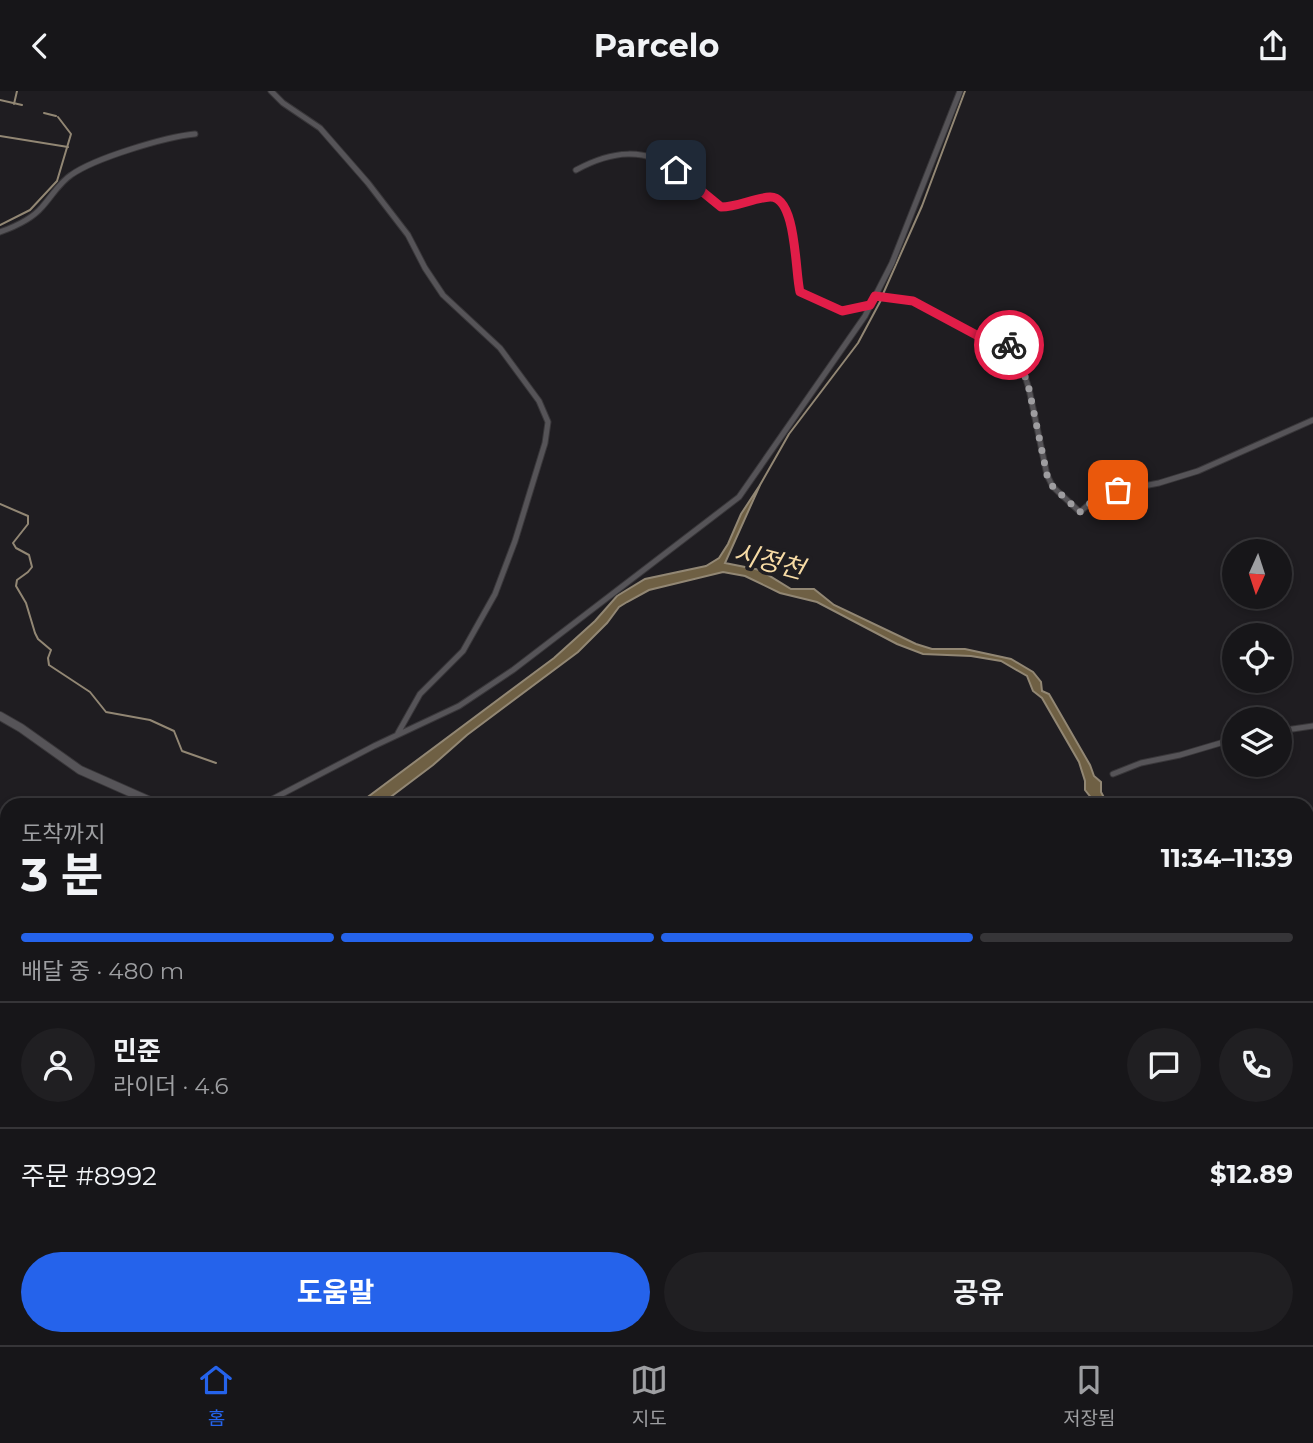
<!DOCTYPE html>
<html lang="ko">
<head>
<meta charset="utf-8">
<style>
  :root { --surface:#171619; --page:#201f22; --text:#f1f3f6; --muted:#9e9fa2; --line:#363538; --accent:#2563eb }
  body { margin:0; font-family:Montserrat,"Noto Sans KR",sans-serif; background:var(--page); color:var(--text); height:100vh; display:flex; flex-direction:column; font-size:26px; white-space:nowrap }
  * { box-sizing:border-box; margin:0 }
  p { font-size:23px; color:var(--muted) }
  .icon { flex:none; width:38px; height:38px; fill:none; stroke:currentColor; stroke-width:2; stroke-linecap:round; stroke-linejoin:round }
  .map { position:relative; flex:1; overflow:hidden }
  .drawer { position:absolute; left:0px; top:707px; width:1314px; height:548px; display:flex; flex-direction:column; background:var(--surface); border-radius:21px 21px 0 0; box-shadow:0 4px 10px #0003,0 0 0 2px var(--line) }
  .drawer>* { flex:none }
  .needle { width:46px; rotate:183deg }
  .buttons { position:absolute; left:1222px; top:448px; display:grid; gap:14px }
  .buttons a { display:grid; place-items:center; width:70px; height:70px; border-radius:50%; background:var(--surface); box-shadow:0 4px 10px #0003,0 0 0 2px var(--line); font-size:35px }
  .pin { position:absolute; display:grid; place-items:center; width:60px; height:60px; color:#fff; margin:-30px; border-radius:14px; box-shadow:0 4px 10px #0006 }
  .courier { position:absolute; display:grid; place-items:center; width:70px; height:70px; margin:-35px; border:5px solid #e11d48; border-radius:50%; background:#fff; color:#222; box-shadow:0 2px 9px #0007 }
  .overview em { font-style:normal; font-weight:700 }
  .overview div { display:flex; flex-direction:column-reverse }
  .overview { display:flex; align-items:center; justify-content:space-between; height:119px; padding:0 21px }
  h1 { font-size:46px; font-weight:700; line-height:52px }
  .bar { display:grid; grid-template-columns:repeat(4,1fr); gap:10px 7px; align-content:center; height:84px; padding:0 21px }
  .bar i { height:9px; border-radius:5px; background:var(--line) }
  .bar .active { background:var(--accent) }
  .bar p { grid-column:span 4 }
  .line { display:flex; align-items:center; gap:18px; padding:0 21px; border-top:2px solid var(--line) }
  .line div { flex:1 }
  .round { display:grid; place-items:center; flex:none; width:74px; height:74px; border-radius:37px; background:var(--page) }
  .button { display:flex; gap:14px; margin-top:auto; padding:14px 21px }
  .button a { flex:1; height:80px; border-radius:42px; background:var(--accent); color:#fff; font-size:28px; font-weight:700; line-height:80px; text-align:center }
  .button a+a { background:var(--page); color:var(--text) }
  header { display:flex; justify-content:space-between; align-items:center; height:91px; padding:0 21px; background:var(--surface); font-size:32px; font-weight:700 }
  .tab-bar { display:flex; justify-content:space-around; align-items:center; height:98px; border-top:2px solid var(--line); background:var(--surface); font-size:19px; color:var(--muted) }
  .tab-bar a { display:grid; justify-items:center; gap:4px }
  .tab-bar .active { color:var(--accent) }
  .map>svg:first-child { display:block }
  .water { fill:#6f6044; stroke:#928774; stroke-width:2 }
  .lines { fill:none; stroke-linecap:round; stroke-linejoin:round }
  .stream { stroke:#928774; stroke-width:2 }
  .street-casing { stroke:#39373a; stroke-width:7 }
  .secondary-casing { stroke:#39373a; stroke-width:10 }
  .street { stroke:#565458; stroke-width:5 }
  .secondary { stroke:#565458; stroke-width:8 }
  .done { stroke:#9e9da0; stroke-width:7; stroke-dasharray:0 12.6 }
  .route { stroke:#e11d48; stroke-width:9 }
  .labels { text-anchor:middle; stroke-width:7; stroke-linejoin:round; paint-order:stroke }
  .water-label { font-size:26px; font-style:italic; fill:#f7dba5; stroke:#1f1d21 }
</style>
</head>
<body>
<header><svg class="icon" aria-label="back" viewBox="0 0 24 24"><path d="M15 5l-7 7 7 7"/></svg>Parcelo<svg class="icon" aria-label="share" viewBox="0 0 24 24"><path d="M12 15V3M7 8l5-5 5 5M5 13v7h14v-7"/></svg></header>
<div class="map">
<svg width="1313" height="1254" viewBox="0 0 1313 1254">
  <rect width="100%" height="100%" fill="#1f1d21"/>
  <!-- water -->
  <path class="water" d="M760,394L725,472L760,479L791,498H814L834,514L916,553L932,558H965L1011,568L1033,581L1041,591L1042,600L1049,603L1090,674L1094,685L1101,691V701L1108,714H1097L1085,699V690L1079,671L1042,607L1033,600L1027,585L1001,570L971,565L923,563L897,553L817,511L780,502L745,485L723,481L649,499L627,511L619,516L607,532L578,561L467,644L433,674L380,714H357L554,567L595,530L617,505L645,488L706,475L719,467L728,453L741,423Z"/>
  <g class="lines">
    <!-- stream -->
    <path class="stream" d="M0,9L22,14
      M14,13L17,0
      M44,22L56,25
      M0,45L68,56
      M0,134L30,119L57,90L71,43L58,26
      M883,203L922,115L965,0
      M760,394L789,343L858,252L881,209
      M0,413L28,425V433L13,452L16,457L29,464L32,476L28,481L17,489L16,495L26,512L35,542L38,548L51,559L48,567L49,574L90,601L106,621L150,629L174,640L182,660L216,672
      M221,707L233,714
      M656,1248L657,1254
      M265,1254L266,1248"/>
    <!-- street casing -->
    <g class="street-casing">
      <path id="street" d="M271,0L283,12L320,37L368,92L408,144L425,177L443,204L500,257L539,310L548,331L545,352L515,450L495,503L463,560L420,603L398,642
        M576,79C611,60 645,55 679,81C693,92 706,108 721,116C738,116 753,107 770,106C797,105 795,183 800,201L842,220L870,214
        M0,141C14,136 32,128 42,116C52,105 59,92 71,84C95,67 165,46 195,43
        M875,205L913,210L982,247L1016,257L1029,298L1047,384L1053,396L1080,421L1097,406L1107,402L1159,392L1198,380L1313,329
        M1279,640L1313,635
        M1113,683L1141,672L1180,664L1234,648
        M261,714L374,655L459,615L513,579L739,406L865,225L892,172L960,0
        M470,1248L481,1254
        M318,1254V1248
        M352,1254V1248
        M385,1254L386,1248"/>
    </g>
    <!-- secondary casing -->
    <g class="secondary-casing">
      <path id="secondary" d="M0,625L21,637L80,679L159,714
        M703,1248L712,1254
        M183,1254L188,1248
        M615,1254L618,1248"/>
    </g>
    <!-- street -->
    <use href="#street" class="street"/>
    <!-- secondary -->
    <use href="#secondary" class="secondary"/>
  </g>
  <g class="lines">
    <!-- done -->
    <path class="done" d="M1009,254L1016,257L1029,298L1047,384L1053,396L1080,421L1097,406L1118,399"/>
    <!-- route -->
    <path class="route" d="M676,79L721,116C738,116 753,107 770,106C797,105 795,183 800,201L842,220L870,214L875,205L913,210L982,247L1009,254"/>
  </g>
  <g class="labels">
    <!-- water labels -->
    <g class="water-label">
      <text transform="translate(769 470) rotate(15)" y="9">시정천</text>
    </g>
  </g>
</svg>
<div class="buttons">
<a><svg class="needle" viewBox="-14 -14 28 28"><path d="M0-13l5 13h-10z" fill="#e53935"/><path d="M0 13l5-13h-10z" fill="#9e9fa2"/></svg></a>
<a><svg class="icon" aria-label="locate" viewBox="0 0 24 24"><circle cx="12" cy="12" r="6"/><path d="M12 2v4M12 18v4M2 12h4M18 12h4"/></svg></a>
<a><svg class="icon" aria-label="layers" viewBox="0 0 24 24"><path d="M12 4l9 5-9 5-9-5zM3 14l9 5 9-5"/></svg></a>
</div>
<div class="pin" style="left:1118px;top:399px;background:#ea580c"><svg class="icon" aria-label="bag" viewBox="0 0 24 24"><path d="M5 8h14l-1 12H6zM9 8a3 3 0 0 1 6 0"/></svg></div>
<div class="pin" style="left:676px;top:79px;background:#1f2937"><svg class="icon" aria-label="home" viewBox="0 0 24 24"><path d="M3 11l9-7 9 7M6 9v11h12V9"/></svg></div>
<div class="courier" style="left:1009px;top:254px"><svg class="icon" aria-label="bike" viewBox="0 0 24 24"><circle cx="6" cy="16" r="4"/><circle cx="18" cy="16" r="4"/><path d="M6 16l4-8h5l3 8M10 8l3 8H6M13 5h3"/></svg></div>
<section class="drawer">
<div class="overview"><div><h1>3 분</h1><p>도착까지</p></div><em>11:34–11:39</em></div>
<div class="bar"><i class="active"></i><i class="active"></i><i class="active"></i><i></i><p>배달 중 · 480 m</p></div>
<div class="line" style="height:126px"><a class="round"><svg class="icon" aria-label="person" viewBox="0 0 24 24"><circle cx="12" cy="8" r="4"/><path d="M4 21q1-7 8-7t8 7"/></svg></a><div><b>민준</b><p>라이더 · 4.6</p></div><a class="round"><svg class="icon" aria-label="chat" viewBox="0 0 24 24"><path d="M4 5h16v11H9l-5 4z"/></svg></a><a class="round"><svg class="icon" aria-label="phone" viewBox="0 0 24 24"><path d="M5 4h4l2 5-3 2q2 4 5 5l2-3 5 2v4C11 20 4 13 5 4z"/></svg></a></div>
<div class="line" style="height:91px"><div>주문 #8992</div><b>$12.89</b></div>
<div class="button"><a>도움말</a><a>공유</a></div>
</section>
</div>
<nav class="tab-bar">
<a class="active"><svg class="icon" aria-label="home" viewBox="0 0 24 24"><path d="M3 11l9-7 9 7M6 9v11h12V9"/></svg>홈</a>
<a><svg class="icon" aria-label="map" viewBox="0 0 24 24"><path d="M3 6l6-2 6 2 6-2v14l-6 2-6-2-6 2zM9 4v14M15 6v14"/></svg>지도</a>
<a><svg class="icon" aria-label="saved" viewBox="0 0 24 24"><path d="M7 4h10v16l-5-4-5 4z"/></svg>저장됨</a>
</nav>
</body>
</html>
